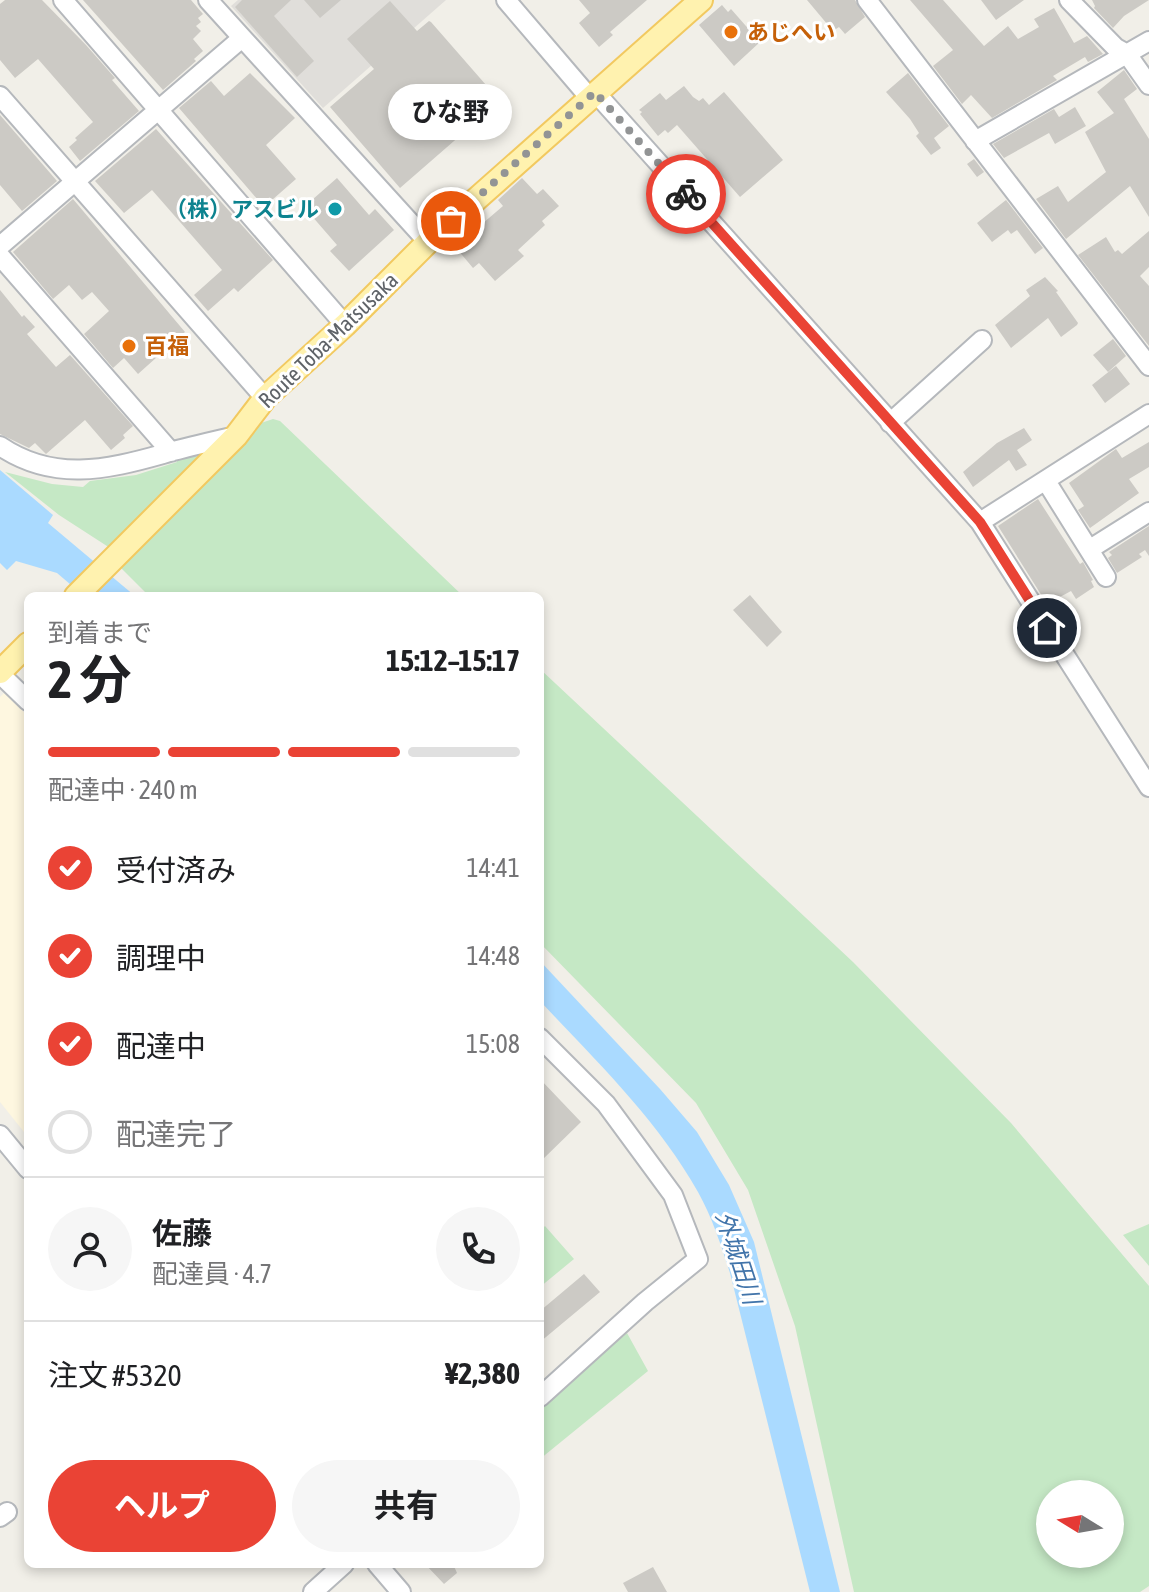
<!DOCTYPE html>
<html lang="ja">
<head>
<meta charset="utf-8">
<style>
  :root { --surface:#fff; --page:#f6f6f6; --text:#202124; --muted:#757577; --line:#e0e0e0; --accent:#ea4335 }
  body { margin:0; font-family:"Asap Condensed","Noto Sans JP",sans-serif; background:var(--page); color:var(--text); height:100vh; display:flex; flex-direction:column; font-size:30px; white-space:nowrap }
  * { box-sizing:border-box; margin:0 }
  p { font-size:26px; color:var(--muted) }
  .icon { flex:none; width:44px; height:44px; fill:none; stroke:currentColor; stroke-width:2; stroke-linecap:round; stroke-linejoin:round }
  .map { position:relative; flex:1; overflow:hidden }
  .sheet { position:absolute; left:24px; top:592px; width:520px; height:976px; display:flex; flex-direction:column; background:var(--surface); border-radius:12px; box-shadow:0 4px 12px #0003 }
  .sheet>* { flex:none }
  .needle { width:52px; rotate:281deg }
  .tools { position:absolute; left:1036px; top:1480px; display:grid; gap:16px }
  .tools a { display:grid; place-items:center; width:88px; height:88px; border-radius:50%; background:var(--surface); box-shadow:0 4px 12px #0003; font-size:40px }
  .pin { position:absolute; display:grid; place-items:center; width:68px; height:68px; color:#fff; margin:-34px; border:4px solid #fff; border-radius:50%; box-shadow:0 2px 8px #0007 }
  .courier { position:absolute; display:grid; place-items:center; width:80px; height:80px; margin:-40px; border:6px solid #ea4335; border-radius:50%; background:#fff; color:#222; box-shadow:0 2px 10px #0007 }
  .bubble { position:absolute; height:56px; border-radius:28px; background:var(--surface); box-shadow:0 4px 12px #0003; font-size:26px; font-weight:700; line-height:56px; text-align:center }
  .overview em { font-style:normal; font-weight:700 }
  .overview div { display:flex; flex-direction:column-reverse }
  .overview { display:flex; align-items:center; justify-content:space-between; height:136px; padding:0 24px }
  h1 { font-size:52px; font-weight:700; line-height:60px }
  .bar { display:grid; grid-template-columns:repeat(4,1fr); gap:12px 8px; align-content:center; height:96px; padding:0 24px }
  .bar i { height:10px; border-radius:6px; background:var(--line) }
  .bar .current { background:var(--accent) }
  .bar p { grid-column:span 4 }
  .line { display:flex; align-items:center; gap:20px; padding:0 24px; border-top:2px solid var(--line) }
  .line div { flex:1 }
  .round { display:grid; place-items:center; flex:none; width:84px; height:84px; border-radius:42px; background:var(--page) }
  ol { padding:0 24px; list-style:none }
  li { display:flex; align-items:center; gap:24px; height:88px }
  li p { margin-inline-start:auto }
  li .icon { padding:8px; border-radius:50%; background:var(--accent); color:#fff; stroke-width:4 }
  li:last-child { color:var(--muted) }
  li i { width:44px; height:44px; border:4px solid var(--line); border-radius:50% }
  .cta { display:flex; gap:16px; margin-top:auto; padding:16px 24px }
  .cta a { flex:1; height:92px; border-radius:48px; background:var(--accent); color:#fff; font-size:32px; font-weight:700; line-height:92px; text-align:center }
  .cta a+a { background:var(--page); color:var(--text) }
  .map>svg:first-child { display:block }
  .commercial { fill:#fef7e0 }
  .industrial { fill:#e0deda }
  .green { fill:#c5e8c5; fill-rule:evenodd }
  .water { fill:#aadaff }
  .building { fill:#cccac5 }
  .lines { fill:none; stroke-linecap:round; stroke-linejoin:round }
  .minor-casing { stroke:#b5b8bc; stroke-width:22 }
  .major-casing { stroke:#f2c960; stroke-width:26 }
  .minor { stroke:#fff; stroke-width:18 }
  .major { stroke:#fff2af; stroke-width:22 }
  .done { stroke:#929495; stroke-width:8; stroke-dasharray:0 14.4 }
  .route { stroke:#ea4335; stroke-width:10 }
  .food-dot { fill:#e8710a; stroke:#fff; stroke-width:3 }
  .culture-dot { fill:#0f9aa8; stroke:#fff; stroke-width:3 }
  .labels { text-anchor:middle; stroke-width:6; stroke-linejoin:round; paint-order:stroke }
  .food-label { font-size:22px; font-weight:bold; fill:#c56008; stroke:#fff; text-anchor:start }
  .culture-label { font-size:22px; font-weight:bold; fill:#0d838f; stroke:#fff; text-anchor:end }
  .street-label { font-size:22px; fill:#5f6368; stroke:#fff }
  .water-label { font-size:24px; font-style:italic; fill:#4174aa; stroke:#fff }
</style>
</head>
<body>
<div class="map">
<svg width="1149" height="1592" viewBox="0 0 1149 1592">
  <rect width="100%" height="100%" fill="#f1efe8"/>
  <!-- commercial -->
  <path class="commercial" d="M4,693L28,716V1137L0,1102V697Z"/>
  <!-- industrial -->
  <path class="industrial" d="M238,0H446L323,108L231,6Z"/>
  <!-- green -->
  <path class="green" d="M273,419L280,421L463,596H149L119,566L261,423Z
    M209,447L110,548L59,515L5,472L52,484L83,487L90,481L136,475L177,462L176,455Z
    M540,669L853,962L1011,1123L1149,1286V1586L1140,1592H854L795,1326L748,1190L696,1103L540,943ZM1050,1494H1110V1554H1050Z
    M1149,1224V1266L1123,1235Z
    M545,1226L574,1259L540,1287V1231Z
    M627,1333L648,1371L540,1459V1407Z"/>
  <!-- water -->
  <path class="water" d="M0,470L53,515L48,523L135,596H84L57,573L16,561L7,570L0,563Z
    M540,961L660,1089L697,1132L729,1185L754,1242L840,1592H810L730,1273C721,1245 712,1217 698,1192C657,1119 596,1061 540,1001Z"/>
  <!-- building -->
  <path class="building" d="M5,0H42L86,45L115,78L112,80L139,111L80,161L69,147L77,140L75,138L93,122L38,59L15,78L0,60V4Z
    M83,0H191L203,14L198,18L201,22L196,26L201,31L193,39L203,51L194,59L196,61L163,90Z
    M242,0H291L274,16L314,61L297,77L235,7Z
    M304,0H341L320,18Z
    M579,0H647L610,32L613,35L599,47L579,23L590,13Z
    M807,0H855L865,17L845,34L839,27L833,31Z
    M910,0H943L984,46L1008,26L1018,39L1039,27L1034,19L1054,8L1074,43L1087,36L1103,54L1088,62L1085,57L1053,76L1057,80L992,118L971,95L962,104L933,66L953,50Z
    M981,0H1024L996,20Z
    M1092,0H1149L1124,16L1113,28L1094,8L1095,6Z
    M390,1L417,31L429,21L431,22L500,101L400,188L330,107L374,69L347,39Z
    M722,5L728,12L731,9L760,42L734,66L699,25Z
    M1124,70L1137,89L1124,99L1149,139V217L1130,186L1066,239L1036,199L1058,186L1068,202L1106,172L1085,132L1114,113L1097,92Z
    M250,73L295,118L266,145L296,179L264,207L179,108L211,81L224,96Z
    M908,73L949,126L934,138L941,148L931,155L916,136L919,133L910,119L886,92Z
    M684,86L693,97L699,101L703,98L709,105L724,92L783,160L740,197L677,125L668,133L665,130L658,136L640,114L642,112L639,110L660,93L666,100Z
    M1075,107L1086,126L1055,144L1049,133L1004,158L993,144L1054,109L1059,117Z
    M0,115L57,181L22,211L0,185Z
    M156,129L273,260L238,292L234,288L208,311L194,295L222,270L152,190L124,213L95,181Z
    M974,159L984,172L977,177L967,164Z
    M337,178L369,215L375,209L394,230L349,271L330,251L337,245L304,207Z
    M522,178L537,194L543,189L559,206L542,221L545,225L518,250L524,256L495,281L479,263L473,268L452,243L464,232L468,236L503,206L498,200Z
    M73,199L185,332L138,374L124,358L113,368L84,334L109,311L92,292L82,300L69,285L53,299L13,252Z
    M1006,200L1043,248L1035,254L1017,230L1011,234L1008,230L992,242L977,223Z
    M1149,231V267L1140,276L1149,286V346L1078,255L1106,237L1115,252L1118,250L1122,254Z
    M1045,277L1058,291L1056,292L1078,323L1077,325L1061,337L1048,318L1011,348L995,325L1030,296L1026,290Z
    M0,290L22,317L24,315L35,327L27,334L56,367L70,355L133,426L123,435L125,438L111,450L85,420L46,454L35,443L29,448L0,434Z
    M1113,339L1126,356L1108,372L1093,355Z
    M1116,366L1130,384L1105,403L1092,385Z
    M1024,428L1032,440L1017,450L1027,465L1016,471L1009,460L973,487L963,472L997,443Z
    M1149,442V467L1129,479L1139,493L1090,528L1078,510L1084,506L1069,483L1116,449L1122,458Z
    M1038,499L1080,564L1083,562L1093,580L1091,581L1094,587L1076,599L1071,591L1047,604L998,526Z
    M1149,526V556L1145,550L1139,554L1142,557L1117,573L1108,558L1112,555L1109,552Z
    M750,595L782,632L767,647L733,610Z
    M540,1079L581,1122L540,1162Z
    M584,1274L600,1292L540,1342V1311Z
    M425,1564H453L457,1573L444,1584Z
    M653,1567L667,1592H628L623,1583Z"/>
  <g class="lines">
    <!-- minor casing -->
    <g class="minor-casing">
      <path id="minor" d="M63,0L345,325
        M208,0L428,242
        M506,0L589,97
        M867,0L1149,366
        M1069,0L1116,48L1127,54L1149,85
        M595,92L980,522L1149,787
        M0,96L265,398
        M975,141L1149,41
        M0,246L242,38
        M0,256L171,452
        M890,423L982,340
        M0,446C53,482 106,470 163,454C187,447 211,442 236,436
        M1046,481L1106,577
        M980,522L1149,414
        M1090,549L1149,512
        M0,674L28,701
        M540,1038L606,1104L673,1195L698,1259L645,1302L540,1397
        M0,1135L28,1169
        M0,1517L7,1512
        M377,1564L401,1592
        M313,1592L344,1564"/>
    </g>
    <!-- major casing -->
    <g class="major-casing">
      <path id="major" d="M76,596L236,436L265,398L345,325L428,242L701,0
        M0,672L28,644"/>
    </g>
    <!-- minor -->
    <use href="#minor" class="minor"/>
    <!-- major -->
    <use href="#major" class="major"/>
  </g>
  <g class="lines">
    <!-- done -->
    <path class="done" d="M451,221L595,92L686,194"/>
    <!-- route -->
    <path class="route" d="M686,194L980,522L1047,628"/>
  </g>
  <!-- markers -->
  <g class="food-dot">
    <circle cx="731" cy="32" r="8"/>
    <circle cx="129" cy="346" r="8"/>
  </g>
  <circle class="culture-dot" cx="335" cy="209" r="8"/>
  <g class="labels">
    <!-- food labels -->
    <g class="food-label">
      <text x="747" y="40">あじへい</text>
      <text x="145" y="354">百福</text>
    </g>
    <!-- culture labels -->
    <g class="culture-label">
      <text x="319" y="217">（株）アスビル</text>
    </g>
    <!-- street labels -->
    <g class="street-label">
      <text transform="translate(328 340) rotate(-44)" y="8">Route Toba-Matsusaka</text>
    </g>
    <!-- water labels -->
    <g class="water-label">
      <text transform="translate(738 1258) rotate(72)" y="8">外城田川</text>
    </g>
  </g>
</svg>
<div class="tools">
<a><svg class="needle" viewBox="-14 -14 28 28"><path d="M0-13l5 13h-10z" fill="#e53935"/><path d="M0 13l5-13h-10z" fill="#757577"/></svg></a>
</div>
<div class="pin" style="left:451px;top:221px;background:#ea580c"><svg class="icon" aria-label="bag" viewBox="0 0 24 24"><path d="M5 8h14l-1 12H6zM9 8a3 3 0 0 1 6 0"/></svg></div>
<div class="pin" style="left:1047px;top:628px;background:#1f2937"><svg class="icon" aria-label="home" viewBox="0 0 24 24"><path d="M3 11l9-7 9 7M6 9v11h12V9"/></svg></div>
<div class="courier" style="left:686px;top:194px"><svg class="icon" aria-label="bike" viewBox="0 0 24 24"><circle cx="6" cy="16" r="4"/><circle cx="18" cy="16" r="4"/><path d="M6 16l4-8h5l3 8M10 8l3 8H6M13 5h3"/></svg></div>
<div class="bubble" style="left:388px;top:84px;width:124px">ひな野</div>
<section class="sheet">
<div class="overview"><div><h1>2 分</h1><p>到着まで</p></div><em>15:12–15:17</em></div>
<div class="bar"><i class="current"></i><i class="current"></i><i class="current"></i><i></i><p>配達中 · 240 m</p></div>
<ol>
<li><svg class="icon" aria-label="check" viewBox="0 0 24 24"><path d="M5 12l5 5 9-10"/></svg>受付済み<p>14:41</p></li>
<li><svg class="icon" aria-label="check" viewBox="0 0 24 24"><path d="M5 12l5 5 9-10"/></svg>調理中<p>14:48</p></li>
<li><svg class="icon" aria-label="check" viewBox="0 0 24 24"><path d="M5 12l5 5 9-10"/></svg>配達中<p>15:08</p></li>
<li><i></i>配達完了</li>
</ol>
<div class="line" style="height:144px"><a class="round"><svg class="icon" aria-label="person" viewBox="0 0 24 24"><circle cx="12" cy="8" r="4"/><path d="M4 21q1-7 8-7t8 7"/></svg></a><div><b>佐藤</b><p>配達員 · 4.7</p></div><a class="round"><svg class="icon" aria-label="phone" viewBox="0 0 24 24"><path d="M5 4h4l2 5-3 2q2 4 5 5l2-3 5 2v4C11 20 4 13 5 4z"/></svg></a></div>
<div class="line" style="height:104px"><div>注文 #5320</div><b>¥2,380</b></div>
<div class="cta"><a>ヘルプ</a><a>共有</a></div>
</section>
</div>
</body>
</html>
